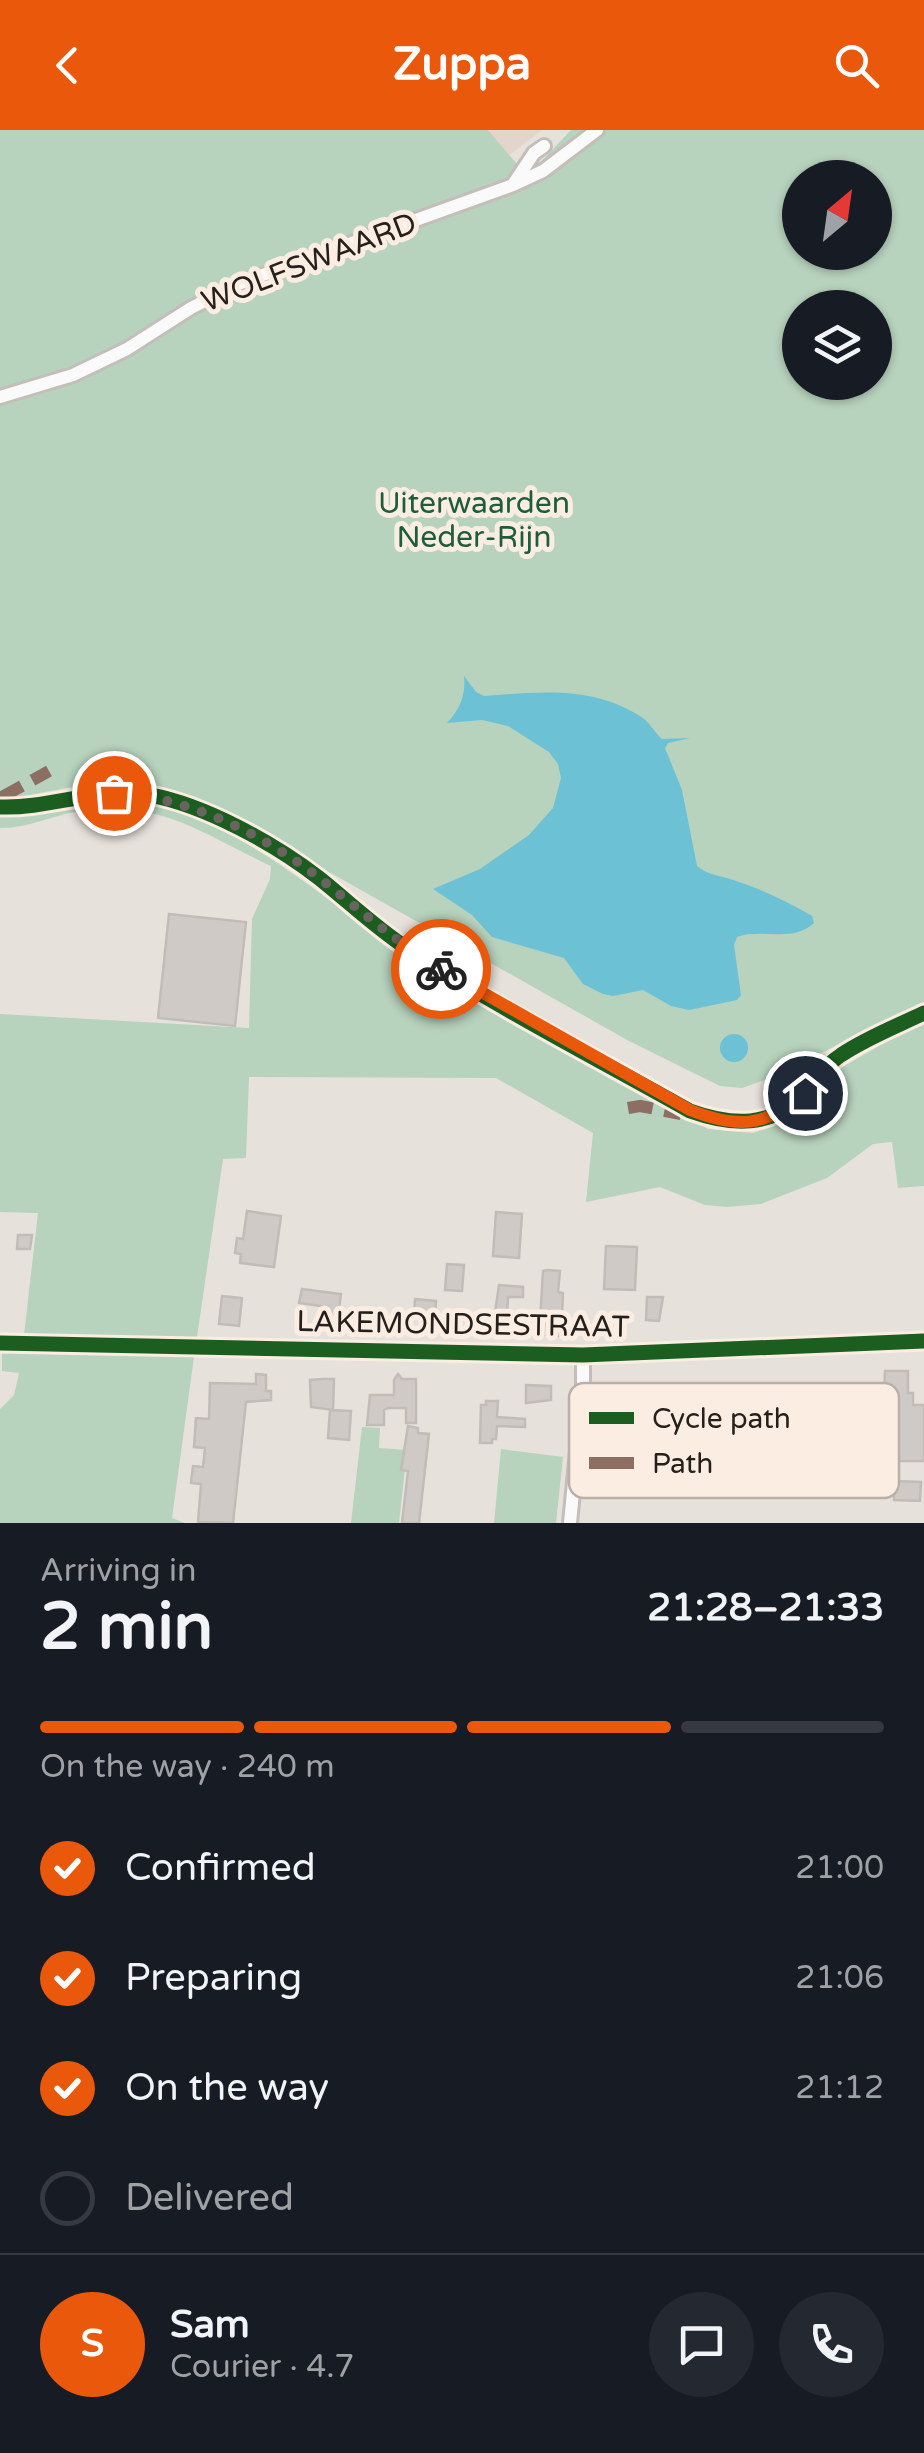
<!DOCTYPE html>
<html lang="en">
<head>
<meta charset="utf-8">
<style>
  :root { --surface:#171b24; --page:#242831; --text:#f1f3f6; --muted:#9ea1a6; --line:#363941; --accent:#ea580c }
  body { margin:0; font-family:"Varela Round",sans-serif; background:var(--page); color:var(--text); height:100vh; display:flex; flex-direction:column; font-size:38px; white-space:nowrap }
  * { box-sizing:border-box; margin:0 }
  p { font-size:32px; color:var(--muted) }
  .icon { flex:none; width:55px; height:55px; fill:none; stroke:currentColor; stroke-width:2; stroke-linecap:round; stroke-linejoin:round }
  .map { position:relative; height:1393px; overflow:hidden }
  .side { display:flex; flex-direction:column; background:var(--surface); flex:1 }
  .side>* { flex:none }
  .needle { width:65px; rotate:29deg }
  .tools { position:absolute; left:782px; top:30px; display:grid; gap:20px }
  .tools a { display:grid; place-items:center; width:110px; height:110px; border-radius:50%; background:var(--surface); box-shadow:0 2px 8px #0004; font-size:50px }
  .pin { position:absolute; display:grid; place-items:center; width:85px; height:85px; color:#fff; margin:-42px; border:5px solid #fff; border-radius:50%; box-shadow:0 2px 10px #0007 }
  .courier { position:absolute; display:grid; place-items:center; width:100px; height:100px; margin:-50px; border:8px solid #ea580c; border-radius:50%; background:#fff; color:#222; box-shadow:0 2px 12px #0007 }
  .head em { font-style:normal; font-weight:700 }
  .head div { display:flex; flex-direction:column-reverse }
  .head { display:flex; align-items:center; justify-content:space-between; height:170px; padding:0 40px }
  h1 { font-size:65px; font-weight:700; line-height:75px }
  .bar { display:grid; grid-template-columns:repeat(4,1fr); gap:15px 10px; align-content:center; height:120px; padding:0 40px }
  .bar i { height:12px; border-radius:8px; background:var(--line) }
  .bar .selected { background:var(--accent) }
  .bar p { grid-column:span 4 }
  .line { display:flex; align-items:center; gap:25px; padding:0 40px; border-top:2px solid var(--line) }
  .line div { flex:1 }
  .round { display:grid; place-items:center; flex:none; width:105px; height:105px; border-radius:52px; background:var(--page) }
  ol { padding:0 40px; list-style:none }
  li { display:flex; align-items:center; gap:30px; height:110px }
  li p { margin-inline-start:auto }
  li .icon { padding:10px; border-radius:50%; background:var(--accent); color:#fff; stroke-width:4 }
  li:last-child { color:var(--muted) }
  li i { width:55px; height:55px; border:5px solid var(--line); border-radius:50% }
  header { display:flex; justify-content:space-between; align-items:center; height:130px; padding:0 40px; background:var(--accent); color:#fff; font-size:45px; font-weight:700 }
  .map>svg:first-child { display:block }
  .built { fill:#e3d5ca }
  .green { fill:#b7d2bd; fill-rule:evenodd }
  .water { fill:#6dc1d4 }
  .building { fill:#d0cac7; stroke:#c2bcb9; stroke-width:2.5 }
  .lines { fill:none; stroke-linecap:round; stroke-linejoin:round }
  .minor-casing { stroke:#c3beb9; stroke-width:18 }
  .tertiary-casing { stroke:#c3beb9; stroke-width:20 }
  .minor { stroke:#fbfafa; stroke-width:12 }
  .tertiary { stroke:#fbfafa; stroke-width:15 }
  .quiet { stroke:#8d6e63; stroke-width:12; stroke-dasharray:25 12; stroke-linecap:butt }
  .cycleway-casing { stroke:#fbede2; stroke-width:21 }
  .cycleway { stroke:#1b5e20; stroke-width:15 }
  .done { stroke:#69645f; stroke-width:10; stroke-dasharray:0 18 }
  .route { stroke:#ea580c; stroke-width:12 }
  .labels { text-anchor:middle; stroke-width:10; stroke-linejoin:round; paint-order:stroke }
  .street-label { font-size:30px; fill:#25201c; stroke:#fbede2 }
  .park-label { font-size:30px; fill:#1d5d3c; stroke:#fbede2 }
  .key { fill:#fbede2; stroke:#bbb0a7; stroke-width:2.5 }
  .key-label { font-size:28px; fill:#25201c }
</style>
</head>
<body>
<header><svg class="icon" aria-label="back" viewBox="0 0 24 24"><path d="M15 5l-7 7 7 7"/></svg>Zuppa<svg class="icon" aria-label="search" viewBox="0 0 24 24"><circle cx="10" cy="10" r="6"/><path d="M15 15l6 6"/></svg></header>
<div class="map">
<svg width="924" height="1393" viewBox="0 0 924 1393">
  <rect width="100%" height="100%" fill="#e7e1db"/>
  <!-- built -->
  <path class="built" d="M464,0H542L490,40Z"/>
  <!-- green -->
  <path class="green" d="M0,0H488L522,40L538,35L571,0H924V872L773,947L742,958L720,956L629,911L203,671C122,637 81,658 0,670ZM800,48H875V122H800ZM800,178H875V252H800Z
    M130,668C215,685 281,733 349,785C369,800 388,818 409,831C506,891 608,944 708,999L753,1003L774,996L804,977L839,939L924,890V1056L898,1058L892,1012L873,1014L827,1048L761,1074L727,1077L705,1075L660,1057L586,1072L593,1003L496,948L249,947L246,1028L223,1029L197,1207L24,1205L38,1083L0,1082V884L249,898L252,789L270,749L271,736C201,703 157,667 75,682C51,686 25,699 0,698V683Z
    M2,1222L194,1227L172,1388L185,1393H0V1279L14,1265L19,1243L2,1241Z
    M362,1297L380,1298L379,1318L407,1320L399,1393H351Z
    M501,1319L563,1327L556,1393H494Z"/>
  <!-- water -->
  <path class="water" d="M464,546L476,562L484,566C539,562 591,555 640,586C650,592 654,602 662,609L690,608L668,613L665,618L682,660L697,736C707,745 723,746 736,751C761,759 789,772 812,786L814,793C793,813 762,798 737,807L734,815L741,865L737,870L689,880L671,876L643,860L613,866L603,864L583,854L564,828L492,807L472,785L433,759L480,739L529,705L553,678L561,648L558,634L549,622L508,596L482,590L447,593C460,579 466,565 464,546Z
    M720 918a14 14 0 1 1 28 0a14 14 0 1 1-28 0Z"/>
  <!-- building -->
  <path class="building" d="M169,784L246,792L235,896L158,888Z
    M247,1081L281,1086L274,1137L240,1133L241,1124L235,1123L237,1108L243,1109Z
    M496,1082L522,1084L519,1128L493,1126Z
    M18,1105H32L30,1119H17Z
    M606,1116L637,1117L635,1160L604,1159Z
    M447,1134L464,1135L462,1161L445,1160Z
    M547,1140L560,1141L558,1162L563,1163L561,1206L544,1205L545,1192H540L543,1141Z
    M499,1155L523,1157V1167H508L506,1203H492Z
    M302,1159L341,1164L336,1200L325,1198L328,1177L299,1173Z
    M222,1166L242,1168L239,1196L219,1194Z
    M647,1167H663L659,1191L646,1190Z
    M415,1169L436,1171L435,1185H414Z
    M885,1241H908V1263H913V1275H924V1331H891V1269L884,1268Z
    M256,1244L266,1245V1261H271V1270L246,1272L233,1393L198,1392L201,1354L191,1353L193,1336L203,1337L205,1318L194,1317L196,1288L209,1289L210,1253L256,1254Z
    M398,1244L402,1249H416V1293H406V1278H388L384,1280V1295H367L370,1265H394V1250Z
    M323,1249H334L333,1280L311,1277L310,1250Z
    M526,1255L551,1256V1270L526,1273Z
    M486,1271H498L497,1287L525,1289V1297L497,1296L496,1309H492V1313H480L481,1275H486Z
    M330,1280L351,1281L349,1310L328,1308Z
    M408,1296L418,1298V1303L429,1304L419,1393H402L408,1341L401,1340Z
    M894,1351L921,1352L920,1371L894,1370Z"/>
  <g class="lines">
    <!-- minor casing -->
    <g class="minor-casing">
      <path id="minor" d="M514,53L534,23L544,16
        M0,267L73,245L127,219L191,178L238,154L513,55L543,41L597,0
        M0,1213L583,1225L924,1211
        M570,1393L583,1260V1225"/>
    </g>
    <!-- tertiary casing -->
    <g class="tertiary-casing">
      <path id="tertiary" d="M0,677C51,679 99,656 150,665C205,675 275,714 319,748C349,772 376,798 408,819C498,878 596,928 690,981C732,996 771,998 804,964C817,951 825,935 841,925C866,908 897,896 924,883"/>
    </g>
    <!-- minor -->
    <use href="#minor" class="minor"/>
    <!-- tertiary -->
    <use href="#tertiary" class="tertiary"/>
    <!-- quiet -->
    <path class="quiet" d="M0,668L49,641
      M628,978L640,976L681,984"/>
    <!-- cycleway casing -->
    <g class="cycleway-casing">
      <path id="cycleway" d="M0,677C51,679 99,656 150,665C205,675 275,714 319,748C349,772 376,798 408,819C498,878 596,928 690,981C732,996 771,998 804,964C817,951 825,935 841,925C866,908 897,896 924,883
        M0,1213L583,1225L924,1211"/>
    </g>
    <!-- cycleway -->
    <use href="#cycleway" class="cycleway"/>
  </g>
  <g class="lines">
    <!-- done -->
    <path class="done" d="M114,663C188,667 259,702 318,747C359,779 396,812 441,839"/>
    <!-- route -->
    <path class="route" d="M441,839L690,980C738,999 766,997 805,963"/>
  </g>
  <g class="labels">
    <!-- street labels -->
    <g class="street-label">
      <text transform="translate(309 132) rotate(-21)" y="10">WOLFSWAARD</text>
      <text transform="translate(463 1194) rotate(1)" y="10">LAKEMONDSESTRAAT</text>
    </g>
    <!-- park labels -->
    <g class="park-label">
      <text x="474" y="383">Uiterwaarden<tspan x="474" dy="34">Neder-Rijn</tspan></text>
    </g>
  </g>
  <!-- legend -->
  <rect x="569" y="1253" width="330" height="115" rx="15" class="key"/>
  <rect x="589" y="1282" width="45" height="12" fill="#1b5e20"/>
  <rect x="589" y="1327" width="45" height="12" fill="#8d6e63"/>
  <g class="key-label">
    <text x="652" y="1298">Cycle path</text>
    <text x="652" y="1343">Path</text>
  </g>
</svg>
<div class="tools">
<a><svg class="needle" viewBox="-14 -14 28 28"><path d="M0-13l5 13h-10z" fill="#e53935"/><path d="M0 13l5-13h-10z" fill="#9ea1a6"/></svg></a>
<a><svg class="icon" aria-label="layers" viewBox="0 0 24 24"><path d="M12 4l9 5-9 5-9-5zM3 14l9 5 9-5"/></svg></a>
</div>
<div class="pin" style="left:114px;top:663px;background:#ea580c"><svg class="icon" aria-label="bag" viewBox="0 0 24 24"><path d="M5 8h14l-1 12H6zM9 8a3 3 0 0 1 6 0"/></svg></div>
<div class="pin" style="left:805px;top:963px;background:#1f2937"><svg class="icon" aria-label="home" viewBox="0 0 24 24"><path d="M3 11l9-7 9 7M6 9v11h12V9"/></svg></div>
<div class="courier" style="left:441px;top:839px"><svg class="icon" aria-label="bike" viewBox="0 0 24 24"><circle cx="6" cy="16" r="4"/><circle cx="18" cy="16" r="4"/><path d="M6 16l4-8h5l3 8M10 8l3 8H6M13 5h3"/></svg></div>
</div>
<section class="side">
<div class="head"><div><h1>2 min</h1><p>Arriving in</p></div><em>21:28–21:33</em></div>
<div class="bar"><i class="selected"></i><i class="selected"></i><i class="selected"></i><i></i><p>On the way · 240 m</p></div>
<ol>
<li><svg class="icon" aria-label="check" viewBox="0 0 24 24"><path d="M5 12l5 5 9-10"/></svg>Confirmed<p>21:00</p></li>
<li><svg class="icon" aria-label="check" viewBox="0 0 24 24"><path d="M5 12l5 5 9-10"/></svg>Preparing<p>21:06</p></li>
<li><svg class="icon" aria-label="check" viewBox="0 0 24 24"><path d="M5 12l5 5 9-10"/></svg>On the way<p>21:12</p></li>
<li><i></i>Delivered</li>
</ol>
<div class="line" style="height:180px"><b class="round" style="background:var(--accent);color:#fff">S</b><div><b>Sam</b><p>Courier · 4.7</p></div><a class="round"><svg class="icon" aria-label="chat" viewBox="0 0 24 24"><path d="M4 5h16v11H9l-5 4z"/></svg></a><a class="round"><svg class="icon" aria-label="phone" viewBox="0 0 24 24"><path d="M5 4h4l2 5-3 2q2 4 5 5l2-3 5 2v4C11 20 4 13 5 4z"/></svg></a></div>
</section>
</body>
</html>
